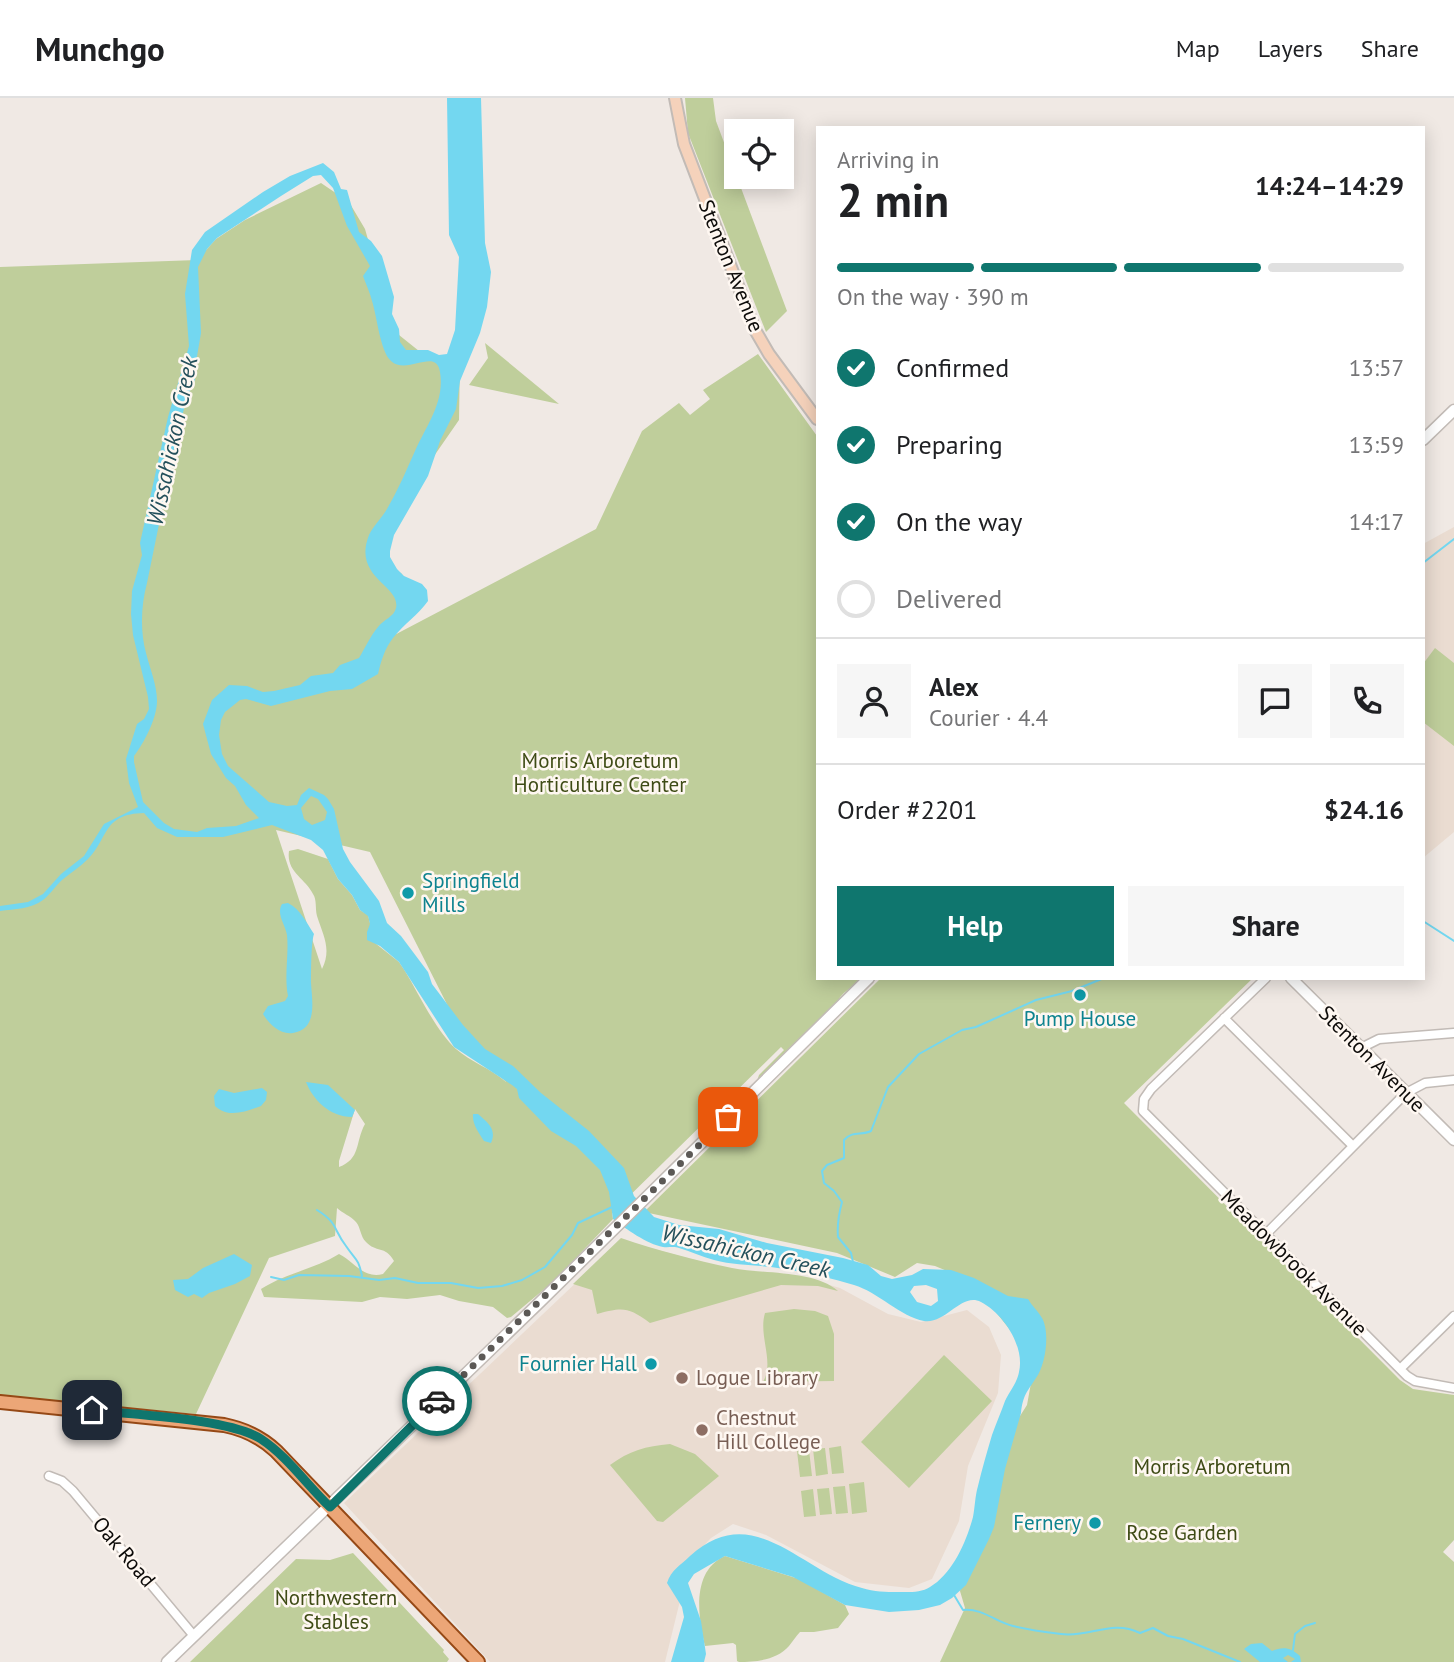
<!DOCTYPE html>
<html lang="en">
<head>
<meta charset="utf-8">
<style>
  :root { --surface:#fff; --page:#f6f6f6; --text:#202124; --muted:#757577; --line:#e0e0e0; --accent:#0f766e }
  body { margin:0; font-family:"PT Sans",sans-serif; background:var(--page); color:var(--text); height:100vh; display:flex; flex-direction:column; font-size:26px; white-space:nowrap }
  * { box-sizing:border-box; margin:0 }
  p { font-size:23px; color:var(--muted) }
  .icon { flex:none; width:38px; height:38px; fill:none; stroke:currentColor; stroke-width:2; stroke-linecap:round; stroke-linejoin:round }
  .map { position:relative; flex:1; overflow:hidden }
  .panel { position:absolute; left:816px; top:28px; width:609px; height:854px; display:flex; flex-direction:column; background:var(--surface); border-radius:0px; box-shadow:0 4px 18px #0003 }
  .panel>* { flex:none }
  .buttons { position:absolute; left:724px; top:21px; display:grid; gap:14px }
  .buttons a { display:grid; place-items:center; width:70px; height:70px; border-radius:0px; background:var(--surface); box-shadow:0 4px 18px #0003; font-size:35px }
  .pin { position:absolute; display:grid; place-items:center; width:60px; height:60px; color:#fff; margin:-30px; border-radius:14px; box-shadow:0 4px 10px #0006 }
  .courier { position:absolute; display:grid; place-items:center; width:70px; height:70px; margin:-35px; border:5px solid #0f766e; border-radius:50%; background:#fff; color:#222; box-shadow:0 2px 9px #0007 }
  .headline em { font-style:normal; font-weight:800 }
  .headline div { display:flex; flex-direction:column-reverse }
  .headline { display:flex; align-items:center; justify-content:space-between; height:119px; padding:0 21px }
  h1 { font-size:46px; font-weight:800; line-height:52px }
  .bar { display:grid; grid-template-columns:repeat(4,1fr); gap:10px 7px; align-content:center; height:84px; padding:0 21px }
  .bar i { height:9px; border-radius:5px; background:var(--line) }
  .bar .active { background:var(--accent) }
  .bar p { grid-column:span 4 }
  .line { display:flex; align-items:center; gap:18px; padding:0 21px; border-top:2px solid var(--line) }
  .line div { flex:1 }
  .round { display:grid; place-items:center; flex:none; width:74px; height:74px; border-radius:0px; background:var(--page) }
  ol { padding:0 21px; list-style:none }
  li { display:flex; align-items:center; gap:21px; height:77px }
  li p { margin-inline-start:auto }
  li .icon { padding:7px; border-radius:50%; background:var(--accent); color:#fff; stroke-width:4 }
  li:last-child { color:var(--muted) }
  li i { width:38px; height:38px; border:4px solid var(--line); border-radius:50% }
  .action { display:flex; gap:14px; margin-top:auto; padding:14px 21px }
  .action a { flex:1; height:80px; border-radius:0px; background:var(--accent); color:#fff; font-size:28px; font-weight:800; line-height:80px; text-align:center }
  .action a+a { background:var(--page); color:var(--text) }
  header { display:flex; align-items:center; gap:42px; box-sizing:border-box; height:98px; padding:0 35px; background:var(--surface); border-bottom:2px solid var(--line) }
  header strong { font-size:33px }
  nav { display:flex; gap:38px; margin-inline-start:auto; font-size:24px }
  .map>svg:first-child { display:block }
  .built { fill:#eadcd1 }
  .green { fill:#bfce9b; fill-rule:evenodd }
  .water { fill:#73d7f0; fill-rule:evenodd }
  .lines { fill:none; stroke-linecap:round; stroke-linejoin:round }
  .stream { stroke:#73d7f0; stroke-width:2 }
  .minor-casing { stroke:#c2bbb6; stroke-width:11 }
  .tertiary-casing { stroke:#c2bbb6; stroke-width:13 }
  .secondary-casing { stroke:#c2bbb6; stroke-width:14 }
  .primary-casing { stroke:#964916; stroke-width:16 }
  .minor { stroke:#fff; stroke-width:8 }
  .tertiary { stroke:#fff; stroke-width:10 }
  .secondary { stroke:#f5d2bb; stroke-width:10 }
  .primary { stroke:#eca677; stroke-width:12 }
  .done { stroke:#5c5956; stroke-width:7; stroke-dasharray:0 12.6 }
  .route { stroke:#0f766e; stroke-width:9 }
  .culture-dot { fill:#0f9aa8; stroke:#fef7f1; stroke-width:2.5 }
  .education-dot { fill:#8d6e63; stroke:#fef7f1; stroke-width:2.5 }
  .labels { text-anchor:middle; stroke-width:5; stroke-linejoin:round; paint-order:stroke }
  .street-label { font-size:21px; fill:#0d0b09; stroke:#fef7f1 }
  .park-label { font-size:21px; fill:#3e4b15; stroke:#fef7f1 }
  .culture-label { font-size:21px; fill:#0d838f; stroke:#fef7f1; text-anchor:end }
  .education-label { font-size:21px; fill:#785e54; stroke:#fef7f1; text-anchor:start }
  .water-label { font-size:23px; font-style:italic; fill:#24505b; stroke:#fef7f1 }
</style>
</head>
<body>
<header>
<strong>Munchgo</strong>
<nav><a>Map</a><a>Layers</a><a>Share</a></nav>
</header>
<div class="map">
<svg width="1454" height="1564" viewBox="0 0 1454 1564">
  <rect width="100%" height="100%" fill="#f0e9e4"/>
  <!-- built -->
  <path class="built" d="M1454,429V734L1423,760V446Z
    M621,1142L732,1172L815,1183L840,1190L888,1216L921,1224L967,1212L989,1229L1001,1257L998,1295L968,1368L959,1423L932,1481L909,1490L855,1484L766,1437L733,1426L711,1440L690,1462L665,1564H490L344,1405Z"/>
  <!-- green -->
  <path class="green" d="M685,0H713L716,23L787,213L766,234L688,35Z
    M321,85L349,104L365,131L394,233L424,257H460L459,322L373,446L380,468L401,475L416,495L364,553L596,431L642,333L679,305L690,317L710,301L703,292L758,256L817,338V880H863C854,889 840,894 836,907L757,983L759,977L784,952L781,949L612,1115L613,1121L554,1183L511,1219L507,1220L493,1209L459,1203L440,1197L407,1201L380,1199L362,1204L264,1199L261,1191C286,1175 315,1171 339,1156C355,1164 363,1181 383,1176L394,1163C385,1147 376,1155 366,1144C360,1138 361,1130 356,1124C351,1118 342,1115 337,1110L335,1138L269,1160L196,1316L0,1298V169L197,162L216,141L245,122ZM276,732L370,754L464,940L506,984C490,970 471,964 456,951C436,933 419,896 405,873L399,864L375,845L368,817L360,812L352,797L338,781L328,761L298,751L289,753C286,774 305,780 313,796C317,802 315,810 317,818C323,837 332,851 322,871ZM355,1011L365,1026C355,1044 361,1061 339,1069V1063Z
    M485,245L559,306L469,287L488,260Z
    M1435,550L1454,565V648L1423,624V566Z
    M881,880H1253L1124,1005L1400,1282L1413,1291L1454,1297V1442L1443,1454L1454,1464V1564H940L965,1510L960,1493L999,1351L1027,1307L1035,1263L971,1183L935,1168L917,1165L895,1179L837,1155L644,1114Z
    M621,1140C656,1152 695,1162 732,1170C762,1176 815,1172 838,1193L818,1188L781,1187L650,1225C628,1209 623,1209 597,1216L592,1192L573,1186Z
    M794,1211L815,1213L828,1218L834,1236V1283L763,1284C775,1264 758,1238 765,1215Z
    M944,1257L992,1303L909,1390L861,1344Z
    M670,1346L695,1356L719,1378L663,1424L657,1423L610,1367C629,1353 646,1348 670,1346Z
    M841,1348L844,1375L832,1376L829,1350Z
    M825,1350L828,1376L816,1378L813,1351Z
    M809,1352L812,1378L800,1379L797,1353Z
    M864,1384L867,1414L852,1416L849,1386Z
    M845,1388L848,1415L836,1416L833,1389Z
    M829,1390L832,1416L820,1417L817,1391Z
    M813,1391L816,1418L804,1419L801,1393Z
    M353,1455L444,1552L443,1554L449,1561L447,1564H190L296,1461L330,1462Z
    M725,1458L799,1481L845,1507L849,1516L838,1530L814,1534H800C796,1538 793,1543 789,1548C777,1562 756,1564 739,1564L737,1563L736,1547L733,1545L705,1548C698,1519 691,1473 725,1458Z"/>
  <!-- water -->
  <path class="water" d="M447,0H481L485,145L491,174L487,209L480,235L460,283L456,311L440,343L428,378L394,437L390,453V459L397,471L404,478L422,486L427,492L428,503C418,517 404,526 393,540C385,550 381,563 378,576L352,591L330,593L271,608L246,601L240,602L225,614L221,622L219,637L222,656L228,668L269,704L287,708L297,707L301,697L309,690L324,697L328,701L334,711L343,751L350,764L379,803L387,825L401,838L428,874L432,886L463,927L485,951L513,968L541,995L589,1033L624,1070L634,1098L654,1119L679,1127L719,1131L767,1145L843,1160L868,1167L881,1178L892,1181L912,1177L923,1171L951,1172L974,1180L1008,1198L1028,1201C1032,1208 1038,1213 1042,1220C1050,1234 1046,1266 1036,1280C1027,1294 1023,1297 1021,1315L1005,1371L994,1429L989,1441L966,1487L952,1500L940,1507L919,1512L889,1514L845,1507L793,1479L725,1458L694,1476L688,1485L701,1523L706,1556L704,1564H671L684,1519L682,1509L667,1485C671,1472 681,1467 690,1458C754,1400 802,1475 862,1490C874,1494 886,1494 898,1494C908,1494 921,1495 930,1489C952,1476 966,1445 973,1419C975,1409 975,1398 978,1388C982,1371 987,1354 992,1337C996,1326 1001,1314 1005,1303C1010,1293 1017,1285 1019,1274C1025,1249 1004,1216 981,1204C961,1194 947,1226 924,1223C901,1219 878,1194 854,1187C827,1179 800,1173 771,1169C752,1167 733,1167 714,1162C702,1159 690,1153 679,1150C674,1148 668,1150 663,1149C647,1146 626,1131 613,1121L609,1094L600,1072L576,1048L551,1033L519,1000L517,991L512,987L454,949L399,864L380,848L367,842V834L370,826L368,818L360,812L352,797L338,781L323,752L311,742L272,727L223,739H177L157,730L144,715C102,716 109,740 88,761C80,769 70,775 62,782C55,788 50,797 43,802C31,811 14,811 0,813V808L28,804L43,796L61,776L84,758L104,726L138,709L129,685L126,661L137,626L144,621L149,611L148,599L133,537L131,516L132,493L142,457L140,445L168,319L189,248L185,196L192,152L205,134L263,94L290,78L323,65L334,74L341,91L347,92L359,134L371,143L382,158L394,199L392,216L399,231L400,244L406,252H428L439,257L447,256L455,232L459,159L449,137ZM321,77L333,90L347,128L370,168L363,178C366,186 370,195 372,203C377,218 380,253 391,263C407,278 436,249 440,274C445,304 426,328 415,353C406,373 398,392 387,411C382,420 373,428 369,437C352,480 401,487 396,510C394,519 384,521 378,529C371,537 365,550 359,560L340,567L333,575L311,578L300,587L274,593L263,594L247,588L229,587L212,602L203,626L211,656L226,680L235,688L246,707L259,720L236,728L207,730L197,734L174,731L164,725L143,704L134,664V658C144,645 157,620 157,603C157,587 150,571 146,555C140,533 141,507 147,485L177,338L187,299L195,282V270L201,235L198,169L207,151L217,140L281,98L313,78ZM311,698L318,701L327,714L325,722L312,727L304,721L301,710ZM926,1187L937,1191L938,1203L931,1208L917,1204L910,1194L914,1188Z
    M288,805C301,812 306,824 314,836C311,844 311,876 311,885C312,903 318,931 293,935C280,937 269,926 263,916L268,908L285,903L288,898C284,878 289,857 287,837C285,826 276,816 282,806Z
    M306,984L328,987L355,1012L352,1019C330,1019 313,1002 306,984Z
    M262,990L267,994L266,1002L261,1008C246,1013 229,1021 215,1008L214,998L219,991L234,995Z
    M473,1016H478C488,1025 497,1031 491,1045L484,1043C479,1035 472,1026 473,1016Z
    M234,1156L252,1167L250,1178L235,1186L209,1195L202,1200L194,1196L188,1199L175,1192L173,1182L188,1181L203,1170Z
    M1262,1545L1272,1553C1284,1548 1291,1550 1300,1558L1301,1564H1291L1295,1561L1288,1557L1283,1560L1288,1564H1260L1244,1551L1251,1546Z"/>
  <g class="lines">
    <!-- stream -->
    <path class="stream" d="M1423,465L1454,441
      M1423,823L1454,843
      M317,1112C338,1125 333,1131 346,1148C356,1163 358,1159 362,1178
      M853,1164L851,1155L838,1139C837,1127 839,1115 842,1104L834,1093L824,1085L822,1073L827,1067L844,1060V1042C853,1032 861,1038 871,1033L888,989L919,956L962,932L976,929L1036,902L1072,893L1104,880
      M271,1179L284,1182L299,1177L349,1178L379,1182L395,1180L418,1185H451L478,1190L502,1188L522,1182L545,1169L572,1137L578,1125L612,1109
      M954,1497L963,1512C983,1510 995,1524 1013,1528C1029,1532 1045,1534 1061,1536C1090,1540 1111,1521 1140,1535L1153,1530L1168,1538L1183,1541L1240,1564
      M1293,1552L1295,1536L1305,1528L1315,1525"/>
    <!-- minor casing -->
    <g class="minor-casing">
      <path id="minor" d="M1266,880L1151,991L1144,1001L1143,1013L1407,1278L1415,1283L1454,1290
        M1224,920L1353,1048
        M1361,950L1379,941L1454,935
        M1265,1137L1406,995L1425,985L1454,982
        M1400,1271L1454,1218
        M49,1378L62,1383L73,1393L194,1538"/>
    </g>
    <!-- tertiary casing -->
    <g class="tertiary-casing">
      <path id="tertiary" d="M1423,342L1454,312
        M1291,880L1454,1042
        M167,1564L540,1204L869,880"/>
    </g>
    <!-- secondary casing -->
    <g class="secondary-casing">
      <path id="secondary" d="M675,0L684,46L755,232L769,256L817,321"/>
    </g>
    <!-- primary casing -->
    <g class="primary-casing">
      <path id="primary" d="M0,1304L224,1327C244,1331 261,1339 276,1353L478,1564"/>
    </g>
    <!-- minor -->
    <use href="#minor" class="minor"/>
    <!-- tertiary -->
    <use href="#tertiary" class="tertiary"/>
    <!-- secondary -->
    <use href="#secondary" class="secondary"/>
    <!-- primary -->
    <use href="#primary" class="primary"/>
  </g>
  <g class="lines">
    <!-- done -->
    <path class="done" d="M437,1303L728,1019"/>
    <!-- route -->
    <path class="route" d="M92,1312C133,1317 228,1320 261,1341C287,1358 307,1387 330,1409L437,1303"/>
  </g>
  <!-- markers -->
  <g class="culture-dot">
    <circle cx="408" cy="795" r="7"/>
    <circle cx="1080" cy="897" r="7"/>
    <circle cx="651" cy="1266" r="7"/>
    <circle cx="1095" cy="1425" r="7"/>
  </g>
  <g class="education-dot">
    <circle cx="682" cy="1280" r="7"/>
    <circle cx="702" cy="1332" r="7"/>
  </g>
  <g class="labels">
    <!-- street labels -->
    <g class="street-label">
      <text transform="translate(731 168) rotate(68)" y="7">Stenton Avenue</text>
      <text transform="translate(1372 961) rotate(45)" y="7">Stenton Avenue</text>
      <text transform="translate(1294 1165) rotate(45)" y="7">Meadowbrook Avenue</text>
      <text transform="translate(124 1454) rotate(50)" y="7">Oak Road</text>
    </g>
    <!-- park labels -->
    <g class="park-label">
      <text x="600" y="670">Morris Arboretum<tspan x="600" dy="24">Horticulture Center</tspan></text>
      <text x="1212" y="1376">Morris Arboretum</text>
      <text x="1182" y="1442">Rose Garden</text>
      <text x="336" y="1507">Northwestern<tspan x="336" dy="24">Stables</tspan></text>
    </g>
    <!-- culture labels -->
    <g class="culture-label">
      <text x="422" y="790" text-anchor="start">Springfield<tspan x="422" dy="24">Mills</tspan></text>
      <text x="1080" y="928" text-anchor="middle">Pump House</text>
      <text x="637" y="1273">Fournier Hall</text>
      <text x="1081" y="1432">Fernery</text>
    </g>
    <!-- education labels -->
    <g class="education-label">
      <text x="696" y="1287">Logue Library</text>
      <text x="716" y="1327">Chestnut<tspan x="716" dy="24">Hill College</tspan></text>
    </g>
    <!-- water labels -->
    <g class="water-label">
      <text transform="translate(172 343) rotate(-78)" y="8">Wissahickon Creek</text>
      <text transform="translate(746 1153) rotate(13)" y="8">Wissahickon Creek</text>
    </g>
  </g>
</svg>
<div class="buttons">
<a><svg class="icon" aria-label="locate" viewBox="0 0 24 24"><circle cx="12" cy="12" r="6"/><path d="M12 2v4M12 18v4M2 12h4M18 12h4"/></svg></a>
</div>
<div class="pin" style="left:728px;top:1019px;background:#ea580c"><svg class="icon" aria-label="bag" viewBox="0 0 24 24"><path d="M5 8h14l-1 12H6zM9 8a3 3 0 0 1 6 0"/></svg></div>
<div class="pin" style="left:92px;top:1312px;background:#1f2937"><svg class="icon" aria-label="home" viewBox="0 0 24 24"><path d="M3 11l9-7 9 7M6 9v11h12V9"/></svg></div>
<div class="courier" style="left:437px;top:1303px"><svg class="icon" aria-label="car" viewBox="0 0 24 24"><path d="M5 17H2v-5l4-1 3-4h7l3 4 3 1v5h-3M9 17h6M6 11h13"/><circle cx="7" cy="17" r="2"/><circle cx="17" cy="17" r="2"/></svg></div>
<section class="panel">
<div class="headline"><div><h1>2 min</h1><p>Arriving in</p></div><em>14:24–14:29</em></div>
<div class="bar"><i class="active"></i><i class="active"></i><i class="active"></i><i></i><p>On the way · 390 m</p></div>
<ol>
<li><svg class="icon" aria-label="check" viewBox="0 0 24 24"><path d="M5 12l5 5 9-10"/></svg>Confirmed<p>13:57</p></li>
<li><svg class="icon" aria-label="check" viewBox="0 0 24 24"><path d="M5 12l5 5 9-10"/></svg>Preparing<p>13:59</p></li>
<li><svg class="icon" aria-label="check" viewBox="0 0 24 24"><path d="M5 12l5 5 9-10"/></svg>On the way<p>14:17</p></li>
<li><i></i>Delivered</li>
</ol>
<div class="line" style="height:126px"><a class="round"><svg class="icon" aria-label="person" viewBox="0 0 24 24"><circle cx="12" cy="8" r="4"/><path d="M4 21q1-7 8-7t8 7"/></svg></a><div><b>Alex</b><p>Courier · 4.4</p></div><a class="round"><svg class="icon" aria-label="chat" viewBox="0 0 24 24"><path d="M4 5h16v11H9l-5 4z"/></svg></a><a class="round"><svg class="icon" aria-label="phone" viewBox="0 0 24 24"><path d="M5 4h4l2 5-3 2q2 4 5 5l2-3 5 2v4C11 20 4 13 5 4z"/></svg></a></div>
<div class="line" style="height:91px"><div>Order #2201</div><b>$24.16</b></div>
<div class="action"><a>Help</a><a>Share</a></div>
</section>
</div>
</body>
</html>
